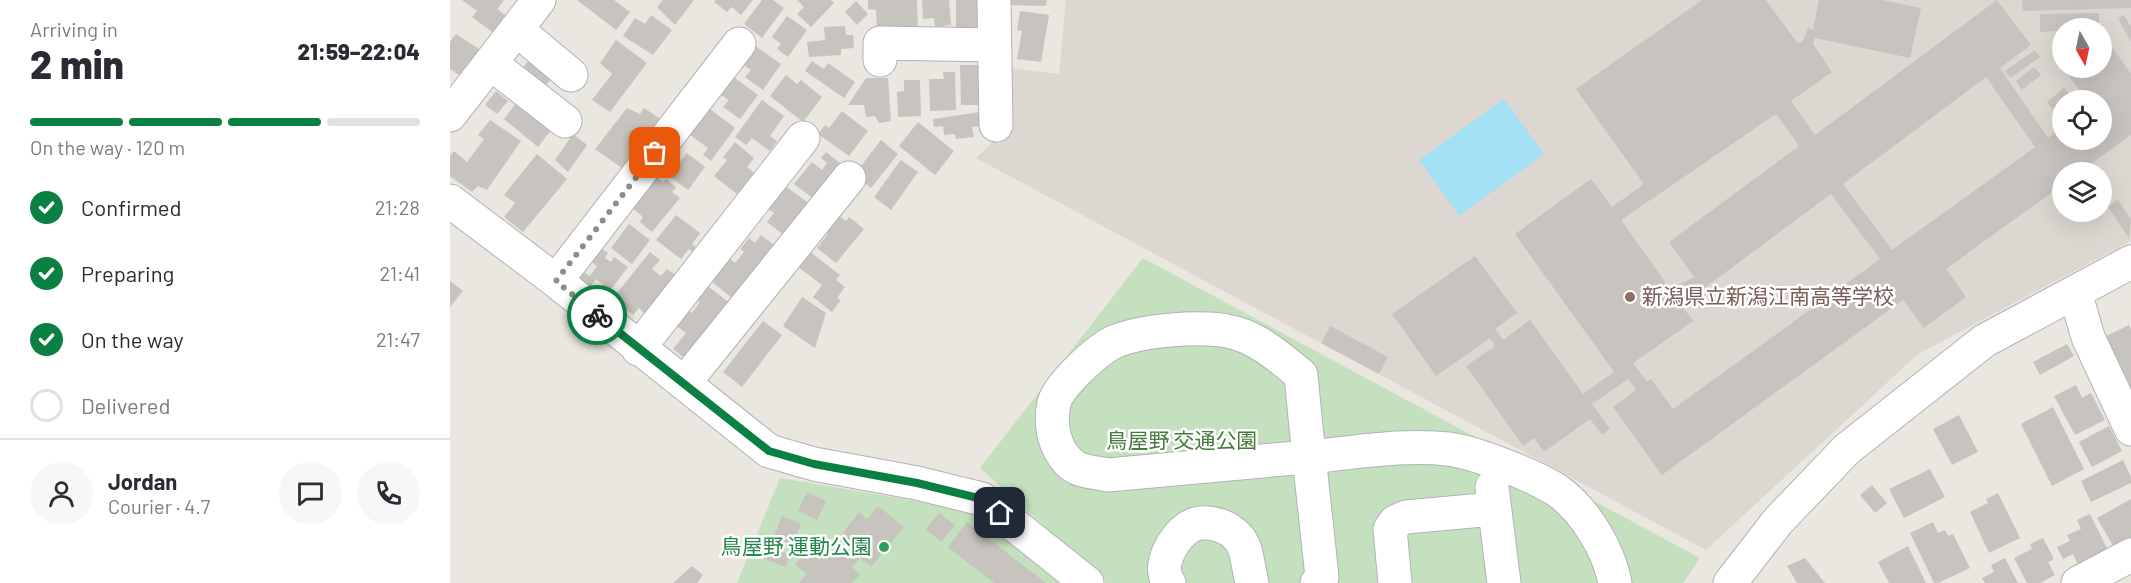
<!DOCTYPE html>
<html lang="en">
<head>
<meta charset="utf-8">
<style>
  :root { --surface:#fff; --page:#f7f7f7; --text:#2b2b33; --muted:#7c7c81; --line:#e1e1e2; --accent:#0b8043 }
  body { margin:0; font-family:Barlow,"Noto Sans JP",sans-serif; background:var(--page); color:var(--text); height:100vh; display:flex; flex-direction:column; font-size:22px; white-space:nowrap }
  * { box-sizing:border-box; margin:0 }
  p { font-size:20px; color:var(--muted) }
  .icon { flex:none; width:33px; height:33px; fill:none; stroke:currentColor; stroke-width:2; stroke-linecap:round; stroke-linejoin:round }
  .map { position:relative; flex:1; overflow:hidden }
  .details { display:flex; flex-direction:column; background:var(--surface); width:450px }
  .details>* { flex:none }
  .needle { width:39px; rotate:171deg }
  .controls { position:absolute; left:1602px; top:18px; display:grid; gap:12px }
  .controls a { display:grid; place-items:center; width:60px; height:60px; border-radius:50%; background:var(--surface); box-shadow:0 6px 24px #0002; font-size:30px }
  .pin { position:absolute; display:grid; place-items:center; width:51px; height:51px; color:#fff; margin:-26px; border-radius:12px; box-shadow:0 3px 9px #0006 }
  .courier { position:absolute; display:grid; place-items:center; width:60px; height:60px; margin:-30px; border:4px solid #0b8043; border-radius:50%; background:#fff; color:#222; box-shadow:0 2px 8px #0007 }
  .overview em { font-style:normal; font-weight:800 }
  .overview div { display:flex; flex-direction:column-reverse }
  .overview { display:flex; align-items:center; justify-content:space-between; height:102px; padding:0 30px }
  h1 { font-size:39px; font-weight:800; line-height:45px }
  .bar { display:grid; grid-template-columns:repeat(4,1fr); gap:9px 6px; align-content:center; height:72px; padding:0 30px }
  .bar i { height:8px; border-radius:4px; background:var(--line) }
  .bar .current { background:var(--accent) }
  .bar p { grid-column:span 4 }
  .line { display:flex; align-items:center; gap:15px; padding:0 30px; border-top:2px solid var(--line) }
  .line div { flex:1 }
  .round { display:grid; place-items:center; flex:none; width:63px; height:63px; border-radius:32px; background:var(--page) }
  ol { padding:0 30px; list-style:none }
  li { display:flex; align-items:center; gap:18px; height:66px }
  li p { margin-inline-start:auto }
  li .icon { padding:6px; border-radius:50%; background:var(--accent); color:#fff; stroke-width:4 }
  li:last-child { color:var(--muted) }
  li i { width:33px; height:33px; border:3px solid var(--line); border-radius:50% }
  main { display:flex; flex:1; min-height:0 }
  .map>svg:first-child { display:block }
  .education { fill:#ddd7d1; fill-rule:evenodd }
  .green { fill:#c4e0be }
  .water { fill:#a4e1f5 }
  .building { fill:#c7c3be; fill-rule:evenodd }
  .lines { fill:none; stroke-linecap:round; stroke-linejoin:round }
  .minor-casing { stroke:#b0b3b6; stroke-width:35 }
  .minor { stroke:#fff; stroke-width:33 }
  .done { stroke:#8c8d8c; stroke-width:6; stroke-dasharray:0 10.8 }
  .route { stroke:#0b8043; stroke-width:8 }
  .education-dot { fill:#8d6e63; stroke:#fff; stroke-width:2 }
  .leisure-dot { fill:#2e9e5b; stroke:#fff; stroke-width:2 }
  .labels { text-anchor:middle; stroke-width:5; stroke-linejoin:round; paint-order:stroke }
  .education-label { font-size:21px; fill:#785e54; stroke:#fff; text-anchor:start }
  .park-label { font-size:21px; fill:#447c3b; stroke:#fff }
  .leisure-label { font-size:21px; fill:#27864d; stroke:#fff; text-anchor:end }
</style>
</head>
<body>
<main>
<section class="details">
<div class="overview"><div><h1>2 min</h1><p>Arriving in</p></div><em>21:59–22:04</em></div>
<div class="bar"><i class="current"></i><i class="current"></i><i class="current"></i><i></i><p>On the way · 120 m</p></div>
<ol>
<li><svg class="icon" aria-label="check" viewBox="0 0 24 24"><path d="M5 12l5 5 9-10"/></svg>Confirmed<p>21:28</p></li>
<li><svg class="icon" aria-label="check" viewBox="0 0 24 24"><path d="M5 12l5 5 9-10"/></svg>Preparing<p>21:41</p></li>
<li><svg class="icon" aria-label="check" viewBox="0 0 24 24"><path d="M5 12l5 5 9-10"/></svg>On the way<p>21:47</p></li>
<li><i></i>Delivered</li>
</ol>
<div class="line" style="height:108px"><a class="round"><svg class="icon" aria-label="person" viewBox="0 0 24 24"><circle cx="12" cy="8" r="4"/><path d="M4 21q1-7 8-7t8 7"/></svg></a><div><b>Jordan</b><p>Courier · 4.7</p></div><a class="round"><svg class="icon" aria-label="chat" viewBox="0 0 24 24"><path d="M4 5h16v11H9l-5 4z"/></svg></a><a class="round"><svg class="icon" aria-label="phone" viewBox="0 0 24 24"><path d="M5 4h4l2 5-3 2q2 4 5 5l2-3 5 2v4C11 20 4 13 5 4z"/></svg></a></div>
</section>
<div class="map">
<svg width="1681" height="583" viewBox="0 0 1681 583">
  <rect width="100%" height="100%" fill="#eae6e0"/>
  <!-- education -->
  <path class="education" d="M616,0H1681V241L1468,354L1256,550L526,158L557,128V68L609,74ZM1612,28H1652V68H1612ZM1612,100H1652V140H1612ZM1612,172H1652V212H1612Z"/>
  <!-- green -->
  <path class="green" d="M693,258L1250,558L1233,583H657L530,468Z
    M330,478L520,510L611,583H287Z"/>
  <!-- water -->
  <path class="water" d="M1054,99L1094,154L1009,216L969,160Z"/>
  <!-- building -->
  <path class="building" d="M12,0H54L47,9L63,21L50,38L22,17L27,11Z
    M127,0H164L180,12L166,30Z
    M213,0H244L225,25L207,7Z
    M266,0H303L291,15L282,7L277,12L264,2Z
    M312,0H323L334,8L312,38L294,24Z
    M347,0H381L384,3L361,27L347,14L354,7Z
    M418,0H467L468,32L427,33L426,10L418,9Z
    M472,0H499L501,25L485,27L484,18L473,19Z
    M506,0H527V29H506Z
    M561,0H597L596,6L560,5Z
    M1252,0H1316L1348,44L1353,41L1358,28L1363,30L1369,0H1432L1471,8L1460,58L1365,38L1363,44L1382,72L1341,101L1365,135L1547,0L1581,45L1550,68L1598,138L1612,127V140H1652V100H1637L1613,68H1652V33L1681,74V135L1629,172H1612V185L1496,269L1516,297L1474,328L1453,300L1212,475L1163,407L1186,390L1178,379L1142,404L1160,429L1152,435L1140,419L1094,452L1084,438L1073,446L1016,366L1045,346L1040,338L986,376L942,314L1025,256L1067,313L1045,329L1053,340L1080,320L1133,394L1164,372L1065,234L1141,179L1162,207L1194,184L1126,89ZM1536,77L1585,147L1442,250L1393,184ZM1326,114L1349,146L1219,242L1244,277L1220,289L1171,220ZM1381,194L1430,259L1223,409L1201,379L1197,382L1183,363L1243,321L1227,299L1253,289Z
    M1572,0H1681V8L1573,11Z
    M406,1L418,14L407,25L395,12Z
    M570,11L599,15L591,62L567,59L572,31L567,30Z
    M1649,13V28L1590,32V14Z
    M201,15L222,30L203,55L173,36L185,18L195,24Z
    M1674,15L1681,27V42L1668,18Z
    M337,16L357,30L338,57L327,49L331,44L322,37Z
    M395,26L396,35H403L404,48L391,49V55L359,57L357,42L375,40L374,27Z
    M6,34L32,51L14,78L0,69V42Z
    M166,40L197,63L160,112L142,100L162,74L150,63Z
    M300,42L331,64L313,90L295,77L301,70L287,61Z
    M1585,50L1590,57L1560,78L1555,71Z
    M81,58L103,76L90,94L66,76Z
    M362,61L374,69L378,63L405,82L394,98L355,71Z
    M510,65H534V105H511Z
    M1584,67L1591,75L1572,90L1566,81Z
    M493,72H505L506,110L480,111L479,79H494Z
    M281,75L308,95L290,119L273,107L279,100L268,93Z
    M336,75L347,84L351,80L372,97L353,122L320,96Z
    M416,78H438L441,121L429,123L425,116L416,117L414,105H398Z
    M454,80H470L471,116L448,117L447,92L454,91Z
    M1614,88L1620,95L1602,109L1597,102Z
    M46,91L58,101L47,114L35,105Z
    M312,100L334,116L320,136L327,141L320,151L302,138L296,145L285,137Z
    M66,103L101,130L88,147L54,119Z
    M177,108L190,114L194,108L212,120L195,141L188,137L182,144L190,151L176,171L145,149Z
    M260,109L285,128L261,161L253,155L258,148L240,135Z
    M392,111L418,131L399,156L368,134L375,125L379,128Z
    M530,112L532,126L522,127L524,137L506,139L505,134L494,135L493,126L484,127L483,119Z
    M40,120L71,141L37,190L28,186L22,192L0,176V156L4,151L17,162L34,139L28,135Z
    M468,122L504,151L485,175L449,146Z
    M123,134L137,145L118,172L105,160Z
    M431,140L448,154L421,188L404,175Z
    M285,142L304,158L297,167L304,173L287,194L264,176L277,160L273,157Z
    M376,152L395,167L368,202L344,184L362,162L372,170L377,163L371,158Z
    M237,153L255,167L238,190L219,176Z
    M87,154L117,179L73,232L54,217L65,203L54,195Z
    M451,160L468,172L441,210L424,197Z
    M204,175L213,182L216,179L226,187L222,192L230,198L202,232L190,222L193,217L175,202Z
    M335,186L363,206L339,239L317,222L324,213L318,209Z
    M1668,200L1681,219L1679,238L1658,207Z
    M385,212L396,221L399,217L414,229L386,263L367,248L378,234L371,230Z
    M226,215L250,233L242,244L249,250L245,254L239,249L231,259L206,240Z
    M179,224L200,240L182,264L161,248Z
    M311,235L328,248L286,301L261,281L279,258L285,263L294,252L290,249L299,238L305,243Z
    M143,242L158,253L155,258L161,262L164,257L178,267L156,296L151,293L156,287L146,279L140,287L126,277L131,270L140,276L147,266L133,256Z
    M359,251L390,275L386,280L395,287L387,298L391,300L382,312L363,297L372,285L347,266Z
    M200,252L210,260L202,269L211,276L217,269L227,276L196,315L189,308L183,315L163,298Z
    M0,281L13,291L0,307Z
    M255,284L285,307L238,361L223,349L236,333L224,324L236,308L242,313L250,302L245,298Z
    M352,297L376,313L365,348L333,326Z
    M313,321L332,335L292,387L273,372Z
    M1679,325L1681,329V397L1652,338Z
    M880,326L938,357L929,374L871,343Z
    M1617,344L1624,356L1590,375L1583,362Z
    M1626,385L1632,398L1641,393L1655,420L1625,435L1604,396Z
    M1603,407L1634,469L1602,486L1571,424Z
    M1509,415L1528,452L1502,465L1483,429Z
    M1659,426L1672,451L1642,467L1629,442Z
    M1673,460L1681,477V483L1641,502L1631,481Z
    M1480,469L1495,497L1454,518L1439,489Z
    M1422,485L1437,503L1425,513L1410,495Z
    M357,492L376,501L367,520L348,511Z
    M1548,493L1570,538L1539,553L1520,512L1538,503L1536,499Z
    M1681,499V545L1667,553L1647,518Z
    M428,506L454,527L421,567L410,558L402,567L410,574L402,583H349L357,574L345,565L365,539L388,557L398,545L389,538L409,512L417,519Z
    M489,513L505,525L491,542L476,529Z
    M1640,514L1661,556L1631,571L1623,554L1613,559L1607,547L1620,541L1617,535L1631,529L1627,520Z
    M332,516L351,524L341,548L322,540Z
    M517,522L596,583H544L498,547Z
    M1483,522L1488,533L1495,530L1498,536L1503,534L1520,568L1488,583H1484L1460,533Z
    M1593,538L1604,559L1598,562L1605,575L1590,583H1577L1564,558L1582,549L1580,544Z
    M1458,546L1476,583H1439L1428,562Z
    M318,547L340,555L336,567L314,559Z
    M1355,558L1375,583H1347L1337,566Z
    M1555,558L1568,583H1535L1532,578L1544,572L1541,565Z
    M242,566L253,575L247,583H223Z"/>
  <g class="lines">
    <!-- minor casing -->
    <g class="minor-casing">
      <path id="minor" d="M544,0L546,125
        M66,29L121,75
        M430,60V43L544,45
        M40,63L115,121
        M0,115L89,0
        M0,201L106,281L319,451L364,464L467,483L532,499L637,583
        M106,281L289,44
        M1625,292L1638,337L1681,429
        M188,349L353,138
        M235,382L399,178
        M1042,487L1054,583
        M719,583C706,566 724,537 739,527C757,516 787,528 794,547C798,558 799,571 802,583
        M867,583L872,577C865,510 857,442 851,375C829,357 806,336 777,331C747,326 692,330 664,342C647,350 609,385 604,403C601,416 602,432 607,444C610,452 618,464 627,468C635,472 649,473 658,475C727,469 797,463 867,456C910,452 955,444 998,449C1027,453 1080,474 1105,489C1134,508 1159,550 1165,583
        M945,583L940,529L945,522L956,517L1044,509
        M1280,583L1328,521L1397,449L1534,341L1681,262
        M1628,583L1681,555"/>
    </g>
    <!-- minor -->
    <use href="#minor" class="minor"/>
  </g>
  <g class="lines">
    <!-- done -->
    <path class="done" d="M147,315L106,281L205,153"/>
    <!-- route -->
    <path class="route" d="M147,315L319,451L364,464L467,483L532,499L550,513"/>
  </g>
  <!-- markers -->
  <circle class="education-dot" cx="1180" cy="297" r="6"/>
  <circle class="leisure-dot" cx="434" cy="547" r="6"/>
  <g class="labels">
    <!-- education labels -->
    <g class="education-label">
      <text x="1192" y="304">新潟県立新潟江南高等学校</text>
    </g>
    <!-- park labels -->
    <g class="park-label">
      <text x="732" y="448">鳥屋野 交通公園</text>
    </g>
    <!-- leisure labels -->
    <g class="leisure-label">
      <text x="422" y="554">鳥屋野 運動公園</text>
    </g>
  </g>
</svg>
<div class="controls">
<a><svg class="needle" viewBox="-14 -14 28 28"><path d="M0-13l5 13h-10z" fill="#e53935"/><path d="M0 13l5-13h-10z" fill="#7c7c81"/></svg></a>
<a><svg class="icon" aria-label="locate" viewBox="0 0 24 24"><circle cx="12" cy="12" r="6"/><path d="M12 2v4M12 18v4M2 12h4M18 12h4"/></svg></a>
<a><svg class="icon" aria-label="layers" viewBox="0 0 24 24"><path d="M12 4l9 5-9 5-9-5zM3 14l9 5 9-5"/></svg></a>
</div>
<div class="pin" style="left:205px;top:153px;background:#ea580c"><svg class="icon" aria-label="bag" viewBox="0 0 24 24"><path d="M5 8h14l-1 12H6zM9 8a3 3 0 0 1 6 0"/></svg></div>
<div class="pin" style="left:550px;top:513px;background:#1f2937"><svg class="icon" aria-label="home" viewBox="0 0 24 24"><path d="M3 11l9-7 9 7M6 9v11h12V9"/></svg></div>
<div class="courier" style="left:147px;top:315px"><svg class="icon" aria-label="bike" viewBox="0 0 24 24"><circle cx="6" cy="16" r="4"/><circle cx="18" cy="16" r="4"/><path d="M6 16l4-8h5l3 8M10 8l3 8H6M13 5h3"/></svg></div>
</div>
</main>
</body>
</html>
